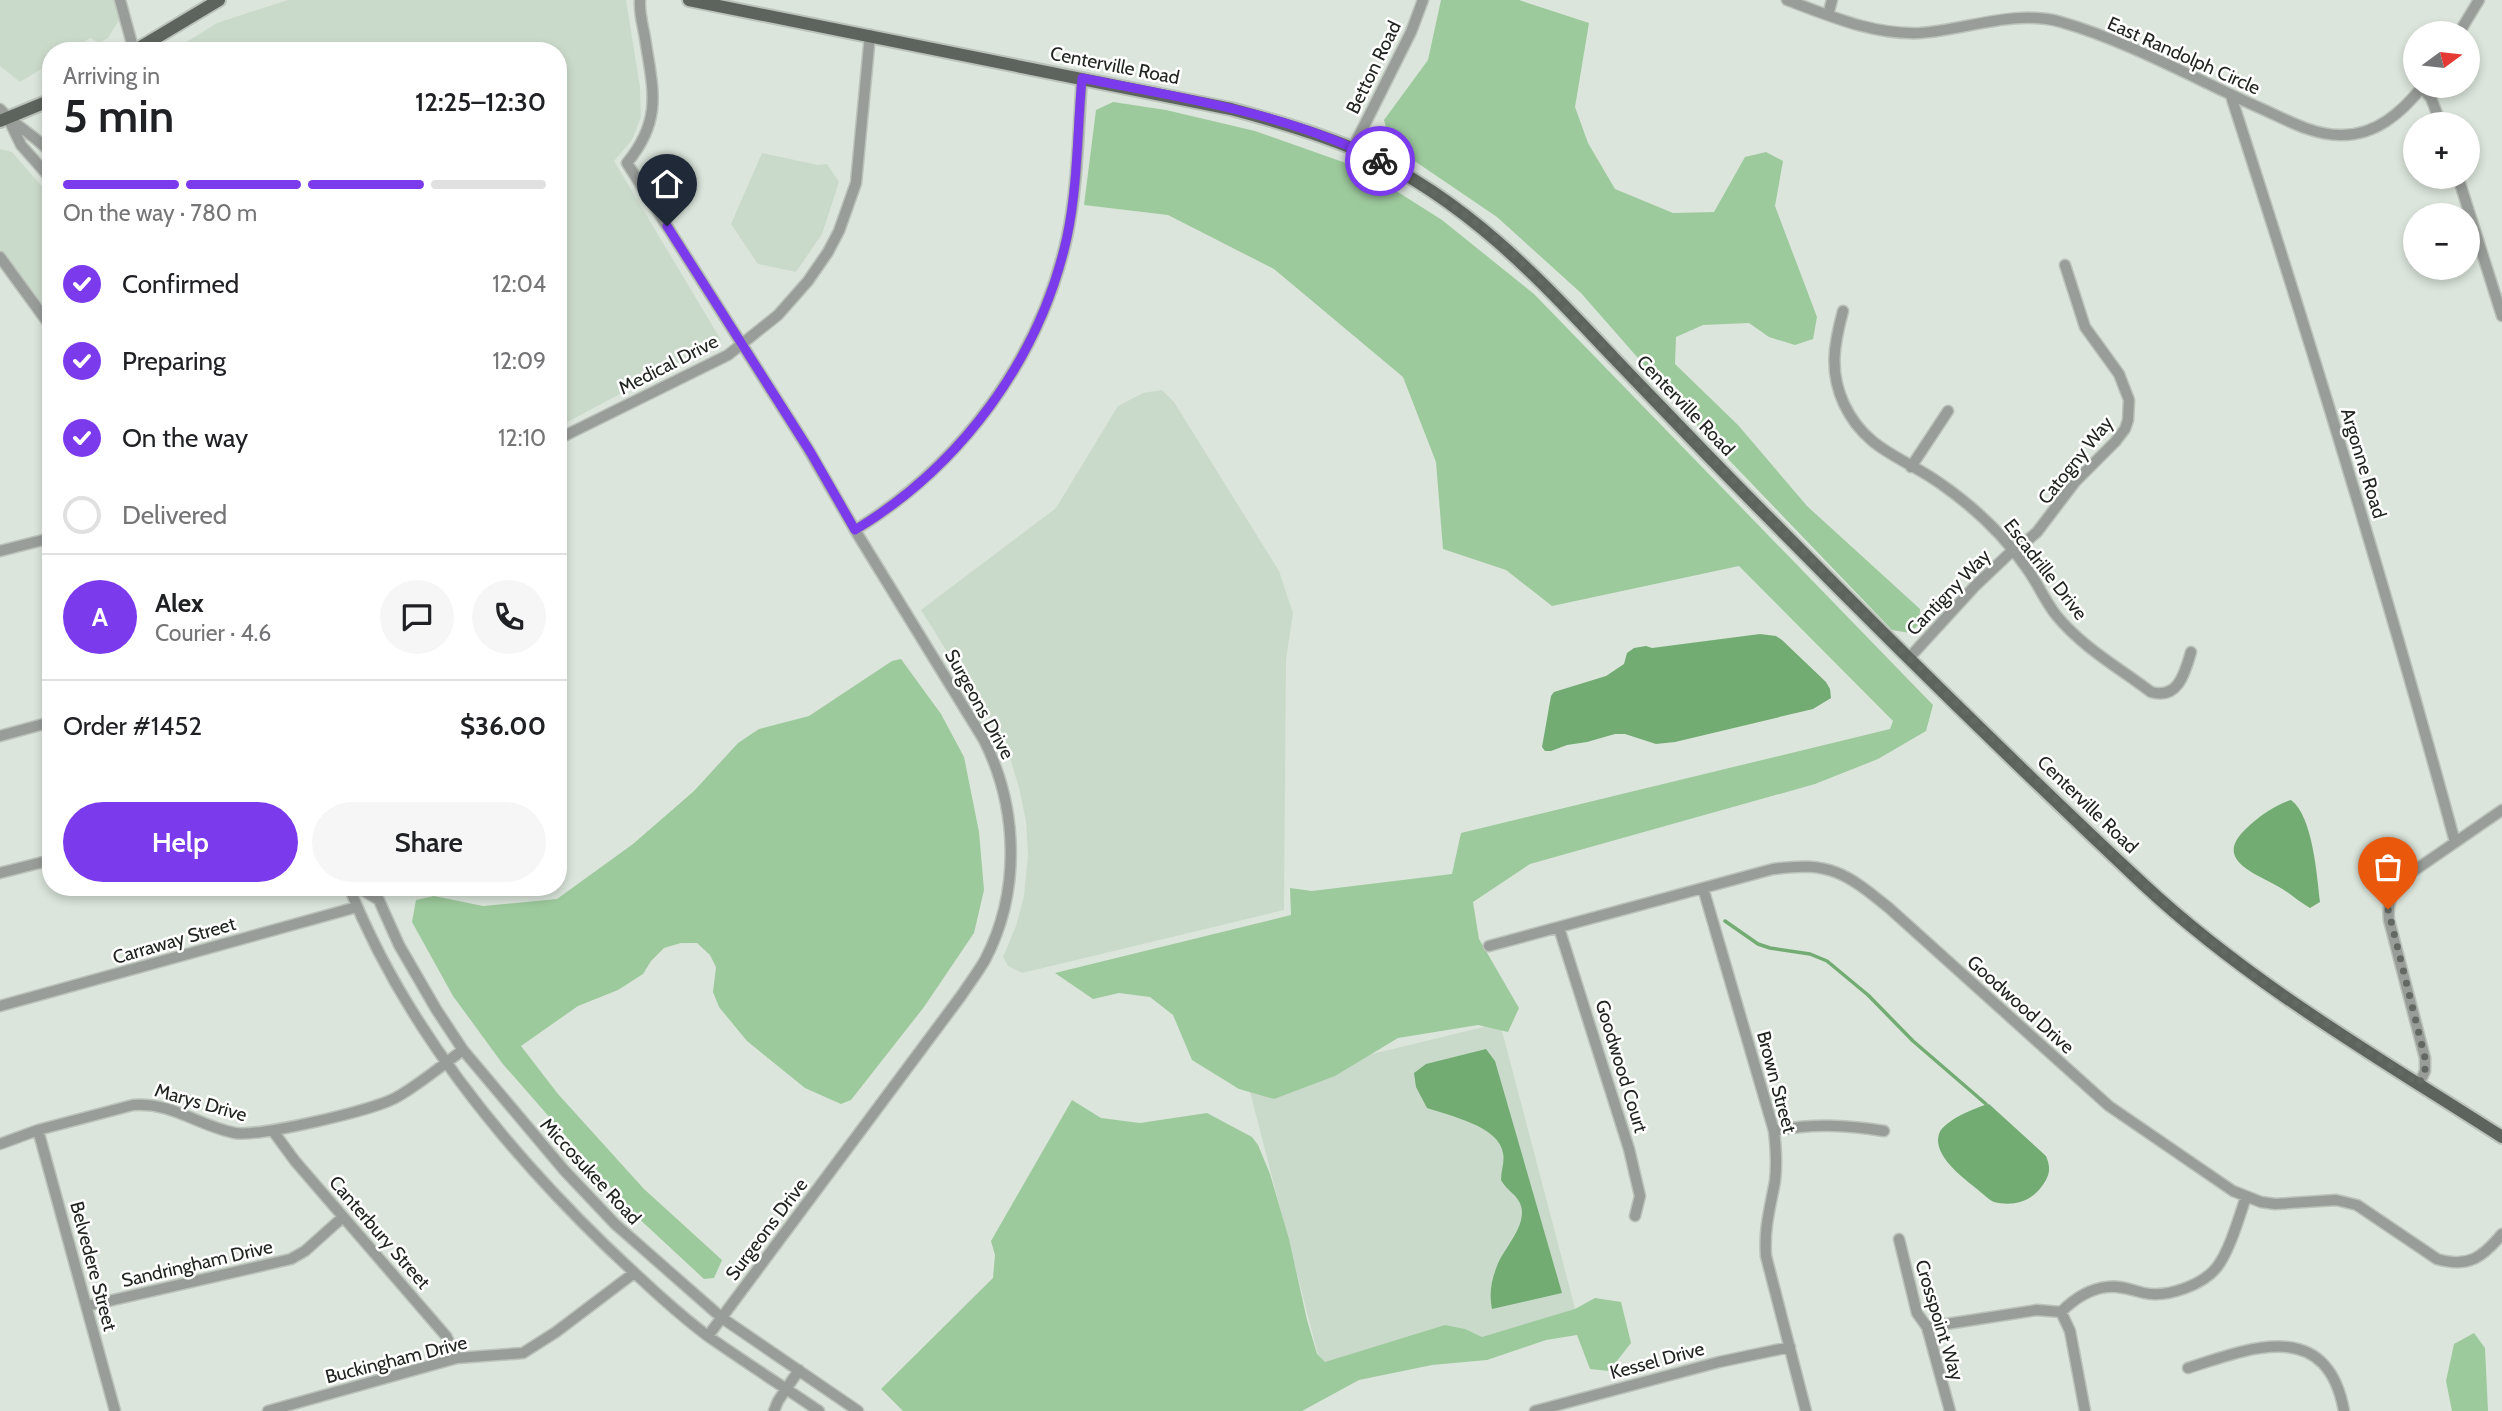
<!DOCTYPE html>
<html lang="en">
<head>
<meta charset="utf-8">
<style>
  :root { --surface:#fff; --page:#f6f6f6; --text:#202124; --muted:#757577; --line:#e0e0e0; --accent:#7c3aed }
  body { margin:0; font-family:Cabin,sans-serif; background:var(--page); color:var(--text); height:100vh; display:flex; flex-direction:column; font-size:26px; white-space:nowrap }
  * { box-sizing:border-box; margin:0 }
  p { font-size:23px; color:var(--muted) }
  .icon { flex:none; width:38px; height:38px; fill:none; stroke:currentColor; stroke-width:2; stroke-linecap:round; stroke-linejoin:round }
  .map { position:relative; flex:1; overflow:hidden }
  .drawer { position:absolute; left:42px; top:42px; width:525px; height:854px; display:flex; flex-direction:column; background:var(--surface); border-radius:28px; box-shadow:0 4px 10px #0003 }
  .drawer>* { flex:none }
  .needle { width:46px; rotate:75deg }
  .buttons { position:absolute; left:2403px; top:21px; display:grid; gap:14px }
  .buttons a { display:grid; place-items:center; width:77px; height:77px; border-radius:50%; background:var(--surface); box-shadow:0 4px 10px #0003; font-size:35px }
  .pin { position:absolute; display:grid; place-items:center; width:60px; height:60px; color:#fff; margin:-72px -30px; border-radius:50% 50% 50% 0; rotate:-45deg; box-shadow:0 0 7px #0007 }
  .pin .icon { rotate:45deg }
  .courier { position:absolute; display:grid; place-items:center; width:70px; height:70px; margin:-35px; border:5px solid #7c3aed; border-radius:50%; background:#fff; color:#222; box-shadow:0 2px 9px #0007 }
  .headline em { font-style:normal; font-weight:600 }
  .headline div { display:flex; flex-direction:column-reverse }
  .headline { display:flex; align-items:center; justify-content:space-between; height:119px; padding:0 21px }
  h1 { font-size:46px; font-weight:600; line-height:52px }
  .bar { display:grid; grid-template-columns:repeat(4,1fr); gap:10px 7px; align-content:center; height:84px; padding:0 21px }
  .bar i { height:9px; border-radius:5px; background:var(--line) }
  .bar .current { background:var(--accent) }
  .bar p { grid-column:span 4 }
  .line { display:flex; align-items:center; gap:18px; padding:0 21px; border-top:2px solid var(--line) }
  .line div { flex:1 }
  .round { display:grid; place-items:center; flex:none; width:74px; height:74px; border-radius:37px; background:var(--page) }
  ol { padding:0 21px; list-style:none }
  li { display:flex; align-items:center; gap:21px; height:77px }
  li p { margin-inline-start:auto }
  li .icon { padding:7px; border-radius:50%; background:var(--accent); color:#fff; stroke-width:4 }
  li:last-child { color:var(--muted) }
  li i { width:38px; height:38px; border:4px solid var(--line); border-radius:50% }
  .action { display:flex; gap:14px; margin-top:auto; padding:14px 21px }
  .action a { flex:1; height:80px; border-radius:42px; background:var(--accent); color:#fff; font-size:28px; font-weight:600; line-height:80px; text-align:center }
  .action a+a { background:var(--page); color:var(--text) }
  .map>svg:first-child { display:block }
  .built { fill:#cadaca }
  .green { fill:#9dca9d }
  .water { fill:#72ac73 }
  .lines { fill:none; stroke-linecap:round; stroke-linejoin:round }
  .stream { stroke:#72ac73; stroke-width:3.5 }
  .minor-casing { stroke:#bac2ba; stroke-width:13 }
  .major-casing { stroke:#bac2ba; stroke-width:16 }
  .minor { stroke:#999d99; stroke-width:10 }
  .major { stroke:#5d645d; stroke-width:12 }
  .done { stroke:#626862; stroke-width:7; stroke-dasharray:0 12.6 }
  .route { stroke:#7c3aed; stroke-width:9 }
  .labels { text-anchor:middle; stroke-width:5; stroke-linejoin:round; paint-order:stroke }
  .street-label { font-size:19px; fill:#212521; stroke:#fff }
</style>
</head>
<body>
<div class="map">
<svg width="2502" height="1411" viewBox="0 0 2502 1411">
  <rect width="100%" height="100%" fill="#dbe5db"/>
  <!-- built -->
  <path class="built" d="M0,0H114L119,20L108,38L99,43L90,38L70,51H51V63L20,82L0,66Z
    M288,0H626L640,87L641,117L632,140L614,161L721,340L558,427V51H172L217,23Z
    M0,149L12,152L51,197V317L0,249Z
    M762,153L818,165L827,164L839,182L822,234L796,272L758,264L731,224Z
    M1162,390L1174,402L1279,571L1293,613L1286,660L1284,910L1022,973L1008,966L1003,957L1016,926L1024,896L1028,855L1026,821L1019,788L1011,761L992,723L921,610L1056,508L1118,406L1143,393Z
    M1500,1023L1577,1316L1325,1382L1248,1084Z"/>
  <!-- green -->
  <path class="green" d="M1441,0H1519L1589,23L1575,107L1588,143L1615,189L1673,213L1714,212L1745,157L1766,152L1783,161L1775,206L1817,317L1813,339L1795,345L1769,337L1749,323L1703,325L1676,337L1675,364L1738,425L1807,506L1920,609L1919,624L1910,633L1892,630L1709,439L1581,293L1497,217L1391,145L1384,120L1428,60Z
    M1113,102L1166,110L1255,131L1360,168L1442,220L1534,294L1933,705L1926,731L1878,759L1815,784L1530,864L1473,902L1479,939L1519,1008L1508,1032L1478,1025L1398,1038L1335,1076L1274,1099L1239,1089L1192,1060L1173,1015L1150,997L1119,993L1093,999L1055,973L1291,915L1290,888L1312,891L1452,874L1461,833L1890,729L1893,721L1739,566L1552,606L1506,570L1443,549L1436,462L1403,377L1274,269L1168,215L1084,205L1096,110Z
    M901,659L941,714L964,757L979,832L984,890L974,933L924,1007L851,1100L841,1104L805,1088L747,1041L719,1007L713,992L716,967L710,955L697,943H681L664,948L651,961L643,974L618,990L578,1006L521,1046L558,1094L644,1189L722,1260L714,1278L704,1279L634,1214L502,1063L453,996L412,922L416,900L434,896L483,906L557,899L633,844L694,791L738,743L759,729L809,716L892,661Z
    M1072,1100L1101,1118L1140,1123L1207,1113L1252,1137L1258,1145L1270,1174L1289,1239L1307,1320L1317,1354L1325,1362L1445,1325L1465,1329L1482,1337L1575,1309L1595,1298L1621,1302L1631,1343L1609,1371L1590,1369L1577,1335L1546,1340L1487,1360L1432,1365L1359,1380L1302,1411H903L881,1389L993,1278L995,1255L991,1241Z
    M2474,1333L2485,1348L2488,1411H2452L2446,1381L2454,1344Z"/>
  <!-- water -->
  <path class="water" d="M1760,634L1776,636L1782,640L1826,682L1830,689L1831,698L1813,709L1675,742L1656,744L1625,734H1615L1587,742L1567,745L1551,751H1545L1542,747L1551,696L1554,692L1606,676L1624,664L1627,653L1634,648L1646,646L1652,648Z
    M2291,800C2313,816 2317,877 2320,902L2310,908C2299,902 2290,893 2279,887C2253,872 2210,859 2250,825C2261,815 2277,804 2291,800Z
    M1486,1049L1495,1061L1562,1293L1492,1309C1489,1294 1491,1281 1497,1266C1503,1249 1527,1226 1521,1206C1518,1195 1506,1190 1501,1180C1501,1170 1505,1162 1503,1153C1499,1126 1450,1116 1427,1108L1416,1087L1414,1073L1426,1064Z
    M1989,1104L2046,1156C2051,1168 2050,1175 2042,1186C2032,1201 2013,1207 1994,1202C1989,1200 1982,1193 1977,1189C1963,1178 1932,1155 1939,1134C1943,1121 1976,1107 1989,1104Z"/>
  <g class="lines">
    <!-- stream -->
    <path class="stream" d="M1725,921L1758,944L1770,948L1810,954L1827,961L1868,995L1913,1041L1986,1104"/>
    <!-- minor casing -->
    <g class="minor-casing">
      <path id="minor" d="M120,0L134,51
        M640,0C639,13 643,26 645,38C653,90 663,119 627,163L807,447L855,530L984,740C1018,808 1021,891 985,960C978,972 969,984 961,996L708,1336
        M1787,0C1830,16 1873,35 1920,33C1966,30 2014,9 2061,22C2128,41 2197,80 2260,108C2285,119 2312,135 2340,135C2376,136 2402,112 2423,86
        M1828,15L1832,0
        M2459,33L2479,0
        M2422,88L2431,98L2441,124
        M2231,96C2311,343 2387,591 2455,842
        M0,109C15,126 36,136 51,153
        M8,118L21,145L51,179
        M1353,148L1411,32L1423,0
        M2458,177L2502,316
        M0,257L51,327
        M1843,311C1834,344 1829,372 1844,404C1866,451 1904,457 1941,484C1974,507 2005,536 2028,570C2038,584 2045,601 2056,615C2083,648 2118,667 2151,692C2178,700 2185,673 2191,652
        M558,439L728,355L778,315L808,281L828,252L839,231L856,183L870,35
        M1911,467L1948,411
        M855,530C961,465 1040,359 1067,237C1078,185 1078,131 1082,78
        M0,551L51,538
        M2014,552L2037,532L2075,482L2115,442L2125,429L2128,420L2129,400L2119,374L2085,327L2065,265
        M1909,658L1975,586L2012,551
        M0,736L51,722
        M0,873L51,860
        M349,887C404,1025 501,1144 606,1246C639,1277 673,1310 709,1337C745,1362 782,1386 819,1411
        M357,887L379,900
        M373,887L399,945L436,1009L463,1050L564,1170L615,1224L722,1318L858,1411
        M1703,888L1774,1131C1776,1148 1777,1164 1775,1181C1770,1209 1764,1227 1766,1256L1806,1411
        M1559,928L1629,1149L1640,1196L1635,1216
        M1489,946L1773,869C1830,861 1846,873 1889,908L2109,1106L2233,1191L2261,1202L2275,1204L2336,1200L2357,1205L2437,1259C2468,1268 2482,1258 2502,1234
        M0,1006L357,907
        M2419,1084L2425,1071V1058L2389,920C2387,902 2392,890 2405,877L2502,810
        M38,1130L115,1411
        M273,1131L295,1161L446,1336L457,1358
        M1774,1131C1812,1123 1846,1125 1884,1131
        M0,1144L38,1130L133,1105C173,1102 198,1126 235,1133C259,1137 375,1110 397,1097C420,1084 441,1066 463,1050
        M1899,1239L1917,1313L1927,1327L1950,1411
        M87,1306L291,1259L305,1251L343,1217
        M2061,1312L2070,1331L2085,1411
        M1927,1327L2037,1310L2061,1312C2074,1299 2088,1289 2107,1287C2120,1285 2131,1290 2144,1293C2167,1298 2203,1285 2217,1267C2230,1250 2239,1217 2246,1197
        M2188,1368C2252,1347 2327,1318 2344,1411
        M268,1411L457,1358L523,1353L556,1332L634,1273
        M774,1411L778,1401L799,1370
        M1535,1411L1719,1362L1790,1347"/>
    </g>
    <!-- major casing -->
    <g class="major-casing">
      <path id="major" d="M689,0L1231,109C1276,121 1321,134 1364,153C1466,200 1538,277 1613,357C1665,411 1716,465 1769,518C1891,642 2016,765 2143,884C2250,984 2379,1058 2502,1137
        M134,51L219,0
        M0,121L51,100"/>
    </g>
    <!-- minor -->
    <use href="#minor" class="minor"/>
    <!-- major -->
    <use href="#major" class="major"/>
  </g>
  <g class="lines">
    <!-- done -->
    <path class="done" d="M1380,161C1426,186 1469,215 1508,249L1878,628L2161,901L2182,919L2269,986L2419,1084L2425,1071V1058L2388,909"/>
    <!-- route -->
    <path class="route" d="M667,226L811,453L855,530C961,466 1040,359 1067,237C1078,185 1077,131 1082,78C1182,98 1288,113 1380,161"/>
  </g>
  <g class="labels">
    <!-- street labels -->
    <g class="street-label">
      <text transform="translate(2184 55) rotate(24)" y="7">East Randolph Circle</text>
      <text transform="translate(1115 65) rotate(11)" y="7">Centerville Road</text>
      <text transform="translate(1373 67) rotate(-64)" y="7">Betton Road</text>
      <text transform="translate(668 364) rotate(-27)" y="7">Medical Drive</text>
      <text transform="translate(1686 405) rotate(46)" y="7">Centerville Road</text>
      <text transform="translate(2075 460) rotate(-51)" y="7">Catogny Way</text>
      <text transform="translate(2364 463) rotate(73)" y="7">Argonne Road</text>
      <text transform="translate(2046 569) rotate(52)" y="7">Escadrille Drive</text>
      <text transform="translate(1948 592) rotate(-46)" y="7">Cantigny Way</text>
      <text transform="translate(980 704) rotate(61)" y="7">Surgeons Drive</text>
      <text transform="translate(2088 804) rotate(44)" y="7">Centerville Road</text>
      <text transform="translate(174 940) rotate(-16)" y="7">Carraway Street</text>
      <text transform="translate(2021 1004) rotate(42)" y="7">Goodwood Drive</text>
      <text transform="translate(1622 1066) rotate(73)" y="7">Goodwood Court</text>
      <text transform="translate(1777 1082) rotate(75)" y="7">Brown Street</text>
      <text transform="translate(201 1102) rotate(16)" y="7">Marys Drive</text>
      <text transform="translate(591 1171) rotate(47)" y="7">Miccosukee Road</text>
      <text transform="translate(766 1229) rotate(-53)" y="7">Surgeons Drive</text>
      <text transform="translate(380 1232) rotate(49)" y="7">Canterbury Street</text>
      <text transform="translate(197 1263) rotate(-13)" y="7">Sandringham Drive</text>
      <text transform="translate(94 1266) rotate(75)" y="7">Belvedere Street</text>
      <text transform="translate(1940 1320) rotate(73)" y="7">Crosspoint Way</text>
      <text transform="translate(396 1359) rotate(-14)" y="7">Buckingham Drive</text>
      <text transform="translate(1657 1360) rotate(-15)" y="7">Kessel Drive</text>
    </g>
  </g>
</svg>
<div class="buttons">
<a><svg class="needle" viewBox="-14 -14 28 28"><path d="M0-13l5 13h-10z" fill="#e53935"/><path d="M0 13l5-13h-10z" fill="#757577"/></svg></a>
<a>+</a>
<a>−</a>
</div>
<div class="pin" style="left:2388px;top:909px;background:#ea580c"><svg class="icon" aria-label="bag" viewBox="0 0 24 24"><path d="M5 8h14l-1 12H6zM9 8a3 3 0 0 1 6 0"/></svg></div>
<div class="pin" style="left:667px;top:226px;background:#1f2937"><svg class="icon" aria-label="home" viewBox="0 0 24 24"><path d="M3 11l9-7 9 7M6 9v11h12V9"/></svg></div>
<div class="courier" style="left:1380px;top:161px"><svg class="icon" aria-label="bike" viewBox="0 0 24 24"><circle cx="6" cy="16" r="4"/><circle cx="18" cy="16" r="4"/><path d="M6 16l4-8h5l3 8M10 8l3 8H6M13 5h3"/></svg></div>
<section class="drawer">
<div class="headline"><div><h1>5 min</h1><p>Arriving in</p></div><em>12:25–12:30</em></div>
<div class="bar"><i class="current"></i><i class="current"></i><i class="current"></i><i></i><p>On the way · 780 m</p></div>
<ol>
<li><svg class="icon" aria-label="check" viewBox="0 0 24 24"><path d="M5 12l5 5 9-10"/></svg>Confirmed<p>12:04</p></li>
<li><svg class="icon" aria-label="check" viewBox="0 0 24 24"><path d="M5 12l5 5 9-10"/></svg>Preparing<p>12:09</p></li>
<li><svg class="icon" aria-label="check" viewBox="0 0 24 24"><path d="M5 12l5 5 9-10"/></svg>On the way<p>12:10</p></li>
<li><i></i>Delivered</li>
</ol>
<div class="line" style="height:126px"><b class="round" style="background:var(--accent);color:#fff">A</b><div><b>Alex</b><p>Courier · 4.6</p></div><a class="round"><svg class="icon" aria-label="chat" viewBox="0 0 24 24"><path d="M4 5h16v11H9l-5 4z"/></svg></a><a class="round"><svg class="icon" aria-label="phone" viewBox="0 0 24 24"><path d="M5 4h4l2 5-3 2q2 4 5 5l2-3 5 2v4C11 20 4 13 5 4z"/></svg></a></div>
<div class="line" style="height:91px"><div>Order #1452</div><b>$36.00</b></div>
<div class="action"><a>Help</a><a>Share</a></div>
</section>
</div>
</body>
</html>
